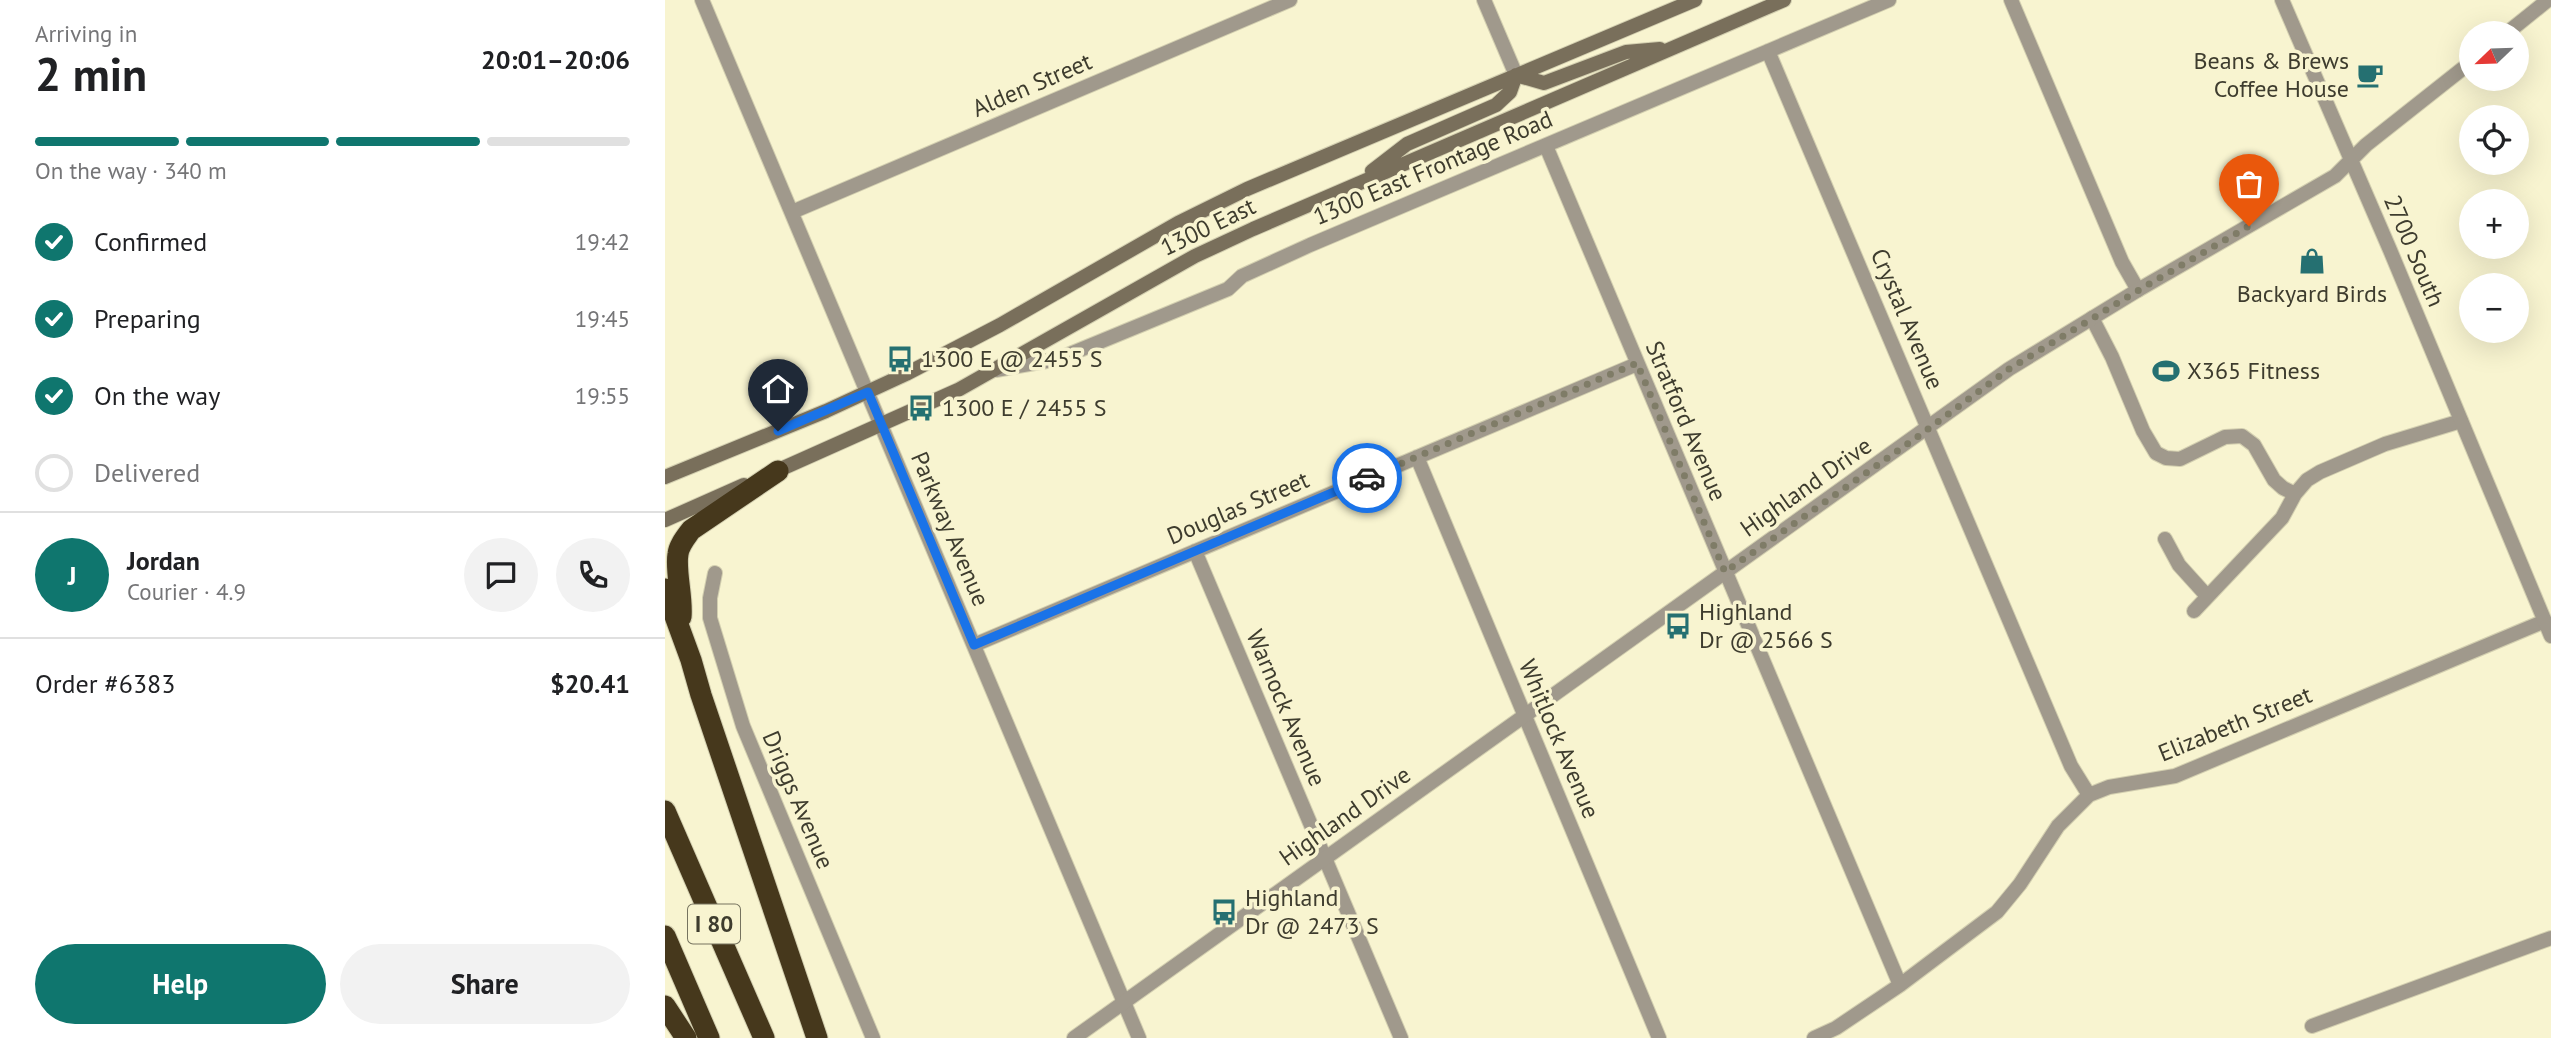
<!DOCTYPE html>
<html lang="en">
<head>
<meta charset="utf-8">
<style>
  :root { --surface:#fff; --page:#f2f2f2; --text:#202124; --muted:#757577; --line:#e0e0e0; --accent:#0f766e }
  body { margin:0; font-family:"PT Sans",sans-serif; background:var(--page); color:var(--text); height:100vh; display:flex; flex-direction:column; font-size:26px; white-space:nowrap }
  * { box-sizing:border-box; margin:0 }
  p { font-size:23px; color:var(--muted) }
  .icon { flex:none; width:38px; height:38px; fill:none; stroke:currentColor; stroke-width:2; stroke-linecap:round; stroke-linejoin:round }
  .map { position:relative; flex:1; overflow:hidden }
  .drawer { display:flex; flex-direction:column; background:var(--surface); width:665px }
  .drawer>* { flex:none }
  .needle { width:46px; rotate:247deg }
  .fabs { position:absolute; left:1794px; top:21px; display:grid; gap:14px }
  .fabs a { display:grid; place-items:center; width:70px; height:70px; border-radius:50%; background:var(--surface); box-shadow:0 7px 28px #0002; font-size:35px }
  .pin { position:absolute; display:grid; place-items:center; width:60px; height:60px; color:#fff; margin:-72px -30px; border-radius:50% 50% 50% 0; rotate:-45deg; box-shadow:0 0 7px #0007 }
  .pin .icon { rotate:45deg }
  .courier { position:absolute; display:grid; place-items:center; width:70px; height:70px; margin:-35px; border:5px solid #1a73e8; border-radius:50%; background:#fff; color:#222; box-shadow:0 2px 9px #0007 }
  .headline em { font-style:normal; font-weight:700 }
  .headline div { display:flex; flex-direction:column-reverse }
  .headline { display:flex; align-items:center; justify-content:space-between; height:119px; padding:0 35px }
  h1 { font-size:46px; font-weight:700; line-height:52px }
  .bar { display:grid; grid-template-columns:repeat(4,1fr); gap:10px 7px; align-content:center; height:84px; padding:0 35px }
  .bar i { height:9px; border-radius:5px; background:var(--line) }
  .bar .selected { background:var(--accent) }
  .bar p { grid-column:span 4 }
  .line { display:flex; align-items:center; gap:18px; padding:0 35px; border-top:2px solid var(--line) }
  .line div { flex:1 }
  .round { display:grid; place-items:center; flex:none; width:74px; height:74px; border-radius:37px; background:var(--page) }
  ol { padding:0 35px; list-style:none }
  li { display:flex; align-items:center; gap:21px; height:77px }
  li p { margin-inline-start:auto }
  li .icon { padding:7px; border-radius:50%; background:var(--accent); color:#fff; stroke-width:4 }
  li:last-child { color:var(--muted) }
  li i { width:38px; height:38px; border:4px solid var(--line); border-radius:50% }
  .button { display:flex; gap:14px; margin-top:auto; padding:14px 35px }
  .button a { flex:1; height:80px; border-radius:42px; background:var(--accent); color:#fff; font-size:28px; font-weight:700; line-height:80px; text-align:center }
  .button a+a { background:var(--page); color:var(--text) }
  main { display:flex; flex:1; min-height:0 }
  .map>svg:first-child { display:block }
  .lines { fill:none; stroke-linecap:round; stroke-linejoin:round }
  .minor-casing { stroke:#d3cfb0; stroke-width:16 }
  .tertiary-casing { stroke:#d3cfb0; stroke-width:16 }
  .secondary-casing { stroke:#d3cfb0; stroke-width:16 }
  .motorway-casing { stroke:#d3cfb0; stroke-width:23 }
  .minor { stroke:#a0998c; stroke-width:14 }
  .tertiary { stroke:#a0998c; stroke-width:14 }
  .secondary { stroke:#796f5b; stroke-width:14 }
  .motorway { stroke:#46381c; stroke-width:21 }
  .done { stroke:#7f7c67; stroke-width:7; stroke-dasharray:0 12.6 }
  .route { stroke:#1a73e8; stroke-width:9 }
  .labels { text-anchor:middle; stroke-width:7; stroke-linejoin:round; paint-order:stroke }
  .shield { fill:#f8f4d0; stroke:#76735f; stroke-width:2 }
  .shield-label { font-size:23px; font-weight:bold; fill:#3e3c2e }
  .poi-label { font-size:24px; fill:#3e3c2e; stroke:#f8f4d0; text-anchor:start }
  .street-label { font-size:24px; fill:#3e3c2e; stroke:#f8f4d0 }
</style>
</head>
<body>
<main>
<section class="drawer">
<div class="headline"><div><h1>2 min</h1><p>Arriving in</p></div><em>20:01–20:06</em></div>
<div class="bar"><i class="selected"></i><i class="selected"></i><i class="selected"></i><i></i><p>On the way · 340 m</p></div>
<ol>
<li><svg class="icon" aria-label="check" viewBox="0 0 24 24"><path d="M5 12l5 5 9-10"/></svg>Confirmed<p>19:42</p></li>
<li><svg class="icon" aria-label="check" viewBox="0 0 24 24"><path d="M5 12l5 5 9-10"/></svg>Preparing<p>19:45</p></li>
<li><svg class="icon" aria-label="check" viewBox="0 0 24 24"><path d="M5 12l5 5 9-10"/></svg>On the way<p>19:55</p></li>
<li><i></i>Delivered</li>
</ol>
<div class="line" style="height:126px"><b class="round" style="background:var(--accent);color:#fff">J</b><div><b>Jordan</b><p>Courier · 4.9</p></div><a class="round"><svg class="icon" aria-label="chat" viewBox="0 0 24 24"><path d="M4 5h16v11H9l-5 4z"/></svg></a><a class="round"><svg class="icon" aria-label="phone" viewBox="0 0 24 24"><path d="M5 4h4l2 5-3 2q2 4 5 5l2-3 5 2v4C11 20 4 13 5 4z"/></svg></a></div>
<div class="line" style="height:91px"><div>Order #6383</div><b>$20.41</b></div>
<div class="button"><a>Help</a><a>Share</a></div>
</section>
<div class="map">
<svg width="1886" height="1038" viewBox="0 0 1886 1038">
  <rect width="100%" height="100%" fill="#f8f4d0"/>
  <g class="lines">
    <!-- minor casing -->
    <g class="minor-casing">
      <path id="minor" d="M37,0L474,1038
        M819,0L851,75
        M1346,0L1457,262L1473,290
        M1103,51L1406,766L1424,795
        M881,146L1235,985
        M127,212L625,0
        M1427,318L1447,357L1478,431L1491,453L1501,458L1515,459L1560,437L1577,436L1589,445L1609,480L1618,488L1630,494
        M331,370L393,359L563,289L577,276L645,245L1224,0
        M752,457L994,1038
        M1500,539L1514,565L1542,596
        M530,551L736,1038
        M50,573L45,598V618L78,726L208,1038
        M1529,611L1617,518L1630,494L1642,480L1655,472L1720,444L1796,421
        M309,645L972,364
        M1647,1026L1886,938
        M1149,1038L1171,1028L1235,985L1332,912L1355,884L1393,826L1424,795L1444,787L1510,776L1880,621"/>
    </g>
    <!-- tertiary casing -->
    <g class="tertiary-casing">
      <path id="tertiary" d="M1617,0L1725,250L1886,636
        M1842,33L1883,0
        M409,1038L1344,369L1473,290L1670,176L1701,145L1806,62"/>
    </g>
    <!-- secondary casing -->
    <g class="secondary-casing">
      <path id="secondary" d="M707,171L742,144L831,105L845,92L851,75L879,83L961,52L995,49
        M107,473L293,390L530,256L588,229L1119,0
        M0,477L161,411L241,374L335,325L513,223L582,189L1030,0
        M0,520L79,485"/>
    </g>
    <!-- motorway casing -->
    <g class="motorway-casing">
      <path id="motorway" d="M0,589L26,660L36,695L152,1038
        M16,617C18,598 10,571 13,554C14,545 21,537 26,530L113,471
        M0,811L99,1038
        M0,936L44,1038
        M0,1006L21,1038"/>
    </g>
    <!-- minor -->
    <use href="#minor" class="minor"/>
    <!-- tertiary -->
    <use href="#tertiary" class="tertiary"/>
    <!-- secondary -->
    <use href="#secondary" class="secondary"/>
    <!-- motorway -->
    <use href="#motorway" class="motorway"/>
  </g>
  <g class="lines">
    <!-- done -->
    <path class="done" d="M702,478L972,363L1060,572L1251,438L1344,369L1474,290L1584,226"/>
    <!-- route -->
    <path class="route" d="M113,431L203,392L309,645L702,478"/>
  </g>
  <!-- icons -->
  <defs>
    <g id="cafe-bare" transform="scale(2.1)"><path d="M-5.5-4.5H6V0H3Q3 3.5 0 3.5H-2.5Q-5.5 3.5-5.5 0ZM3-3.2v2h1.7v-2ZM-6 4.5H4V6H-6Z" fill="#257071" stroke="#f8f4d0" stroke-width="2.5" paint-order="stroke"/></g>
    <g id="shop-bare" transform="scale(2.1)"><path d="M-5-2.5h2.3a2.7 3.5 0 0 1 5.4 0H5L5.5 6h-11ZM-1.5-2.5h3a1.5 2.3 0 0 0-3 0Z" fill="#257071" stroke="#f8f4d0" stroke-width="2.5" paint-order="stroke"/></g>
    <g id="bus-bare" transform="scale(2.1)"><path d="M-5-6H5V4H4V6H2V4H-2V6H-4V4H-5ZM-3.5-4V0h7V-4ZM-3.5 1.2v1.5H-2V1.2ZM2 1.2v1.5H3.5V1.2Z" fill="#257071" stroke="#f8f4d0" stroke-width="2.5" paint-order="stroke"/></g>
    <g id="stadium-bare" transform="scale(2.1)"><path d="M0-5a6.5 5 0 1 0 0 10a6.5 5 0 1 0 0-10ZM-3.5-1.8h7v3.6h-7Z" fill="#257071" stroke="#f8f4d0" stroke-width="2.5" paint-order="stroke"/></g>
  </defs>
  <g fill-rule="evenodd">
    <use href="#cafe-bare" x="1705" y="75"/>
    <use href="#shop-bare" x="1647" y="261"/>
    <use href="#bus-bare" x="235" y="359"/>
    <use href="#stadium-bare" x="1501" y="371"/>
    <use href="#bus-bare" x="256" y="408"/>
    <use href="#bus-bare" x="1013" y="626"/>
    <use href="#bus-bare" x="559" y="912"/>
  </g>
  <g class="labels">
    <!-- shield labels -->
    <rect class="shield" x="23" y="904.5" width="52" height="39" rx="5"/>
    <g class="shield-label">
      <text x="49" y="932">I 80</text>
    </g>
    <!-- poi labels -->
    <g class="poi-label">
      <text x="1684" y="69" text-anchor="end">Beans &amp; Brews<tspan x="1684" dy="28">Coffee House</tspan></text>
      <text x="1647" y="302" text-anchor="middle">Backyard Birds</text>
      <text x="256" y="367">1300 E @ 2455 S</text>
      <text x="1522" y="379">X365 Fitness</text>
      <text x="277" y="416">1300 E / 2455 S</text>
      <text x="1034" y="620">Highland<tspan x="1034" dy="28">Dr @ 2566 S</tspan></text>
      <text x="580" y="906">Highland<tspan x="580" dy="28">Dr @ 2473 S</tspan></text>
    </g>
    <!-- street labels -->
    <g class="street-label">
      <text transform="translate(367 85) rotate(-23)" y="8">Alden Street</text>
      <text transform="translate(768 168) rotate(-23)" y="8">1300 East Frontage Road</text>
      <text transform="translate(543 227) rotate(-26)" y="8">1300 East</text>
      <text transform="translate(1749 251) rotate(67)" y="8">2700 South</text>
      <text transform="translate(1242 319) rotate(67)" y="8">Crystal Avenue</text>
      <text transform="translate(1021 421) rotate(67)" y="8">Stratford Avenue</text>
      <text transform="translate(1141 487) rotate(-35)" y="8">Highland Drive</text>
      <text transform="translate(573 508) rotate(-23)" y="8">Douglas Street</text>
      <text transform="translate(285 529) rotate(67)" y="8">Parkway Avenue</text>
      <text transform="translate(621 708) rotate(67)" y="8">Warnock Avenue</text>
      <text transform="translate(1570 724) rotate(-22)" y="8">Elizabeth Street</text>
      <text transform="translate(894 739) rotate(67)" y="8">Whitlock Avenue</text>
      <text transform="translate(133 800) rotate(67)" y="8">Driggs Avenue</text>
      <text transform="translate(680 816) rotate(-35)" y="8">Highland Drive</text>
    </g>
  </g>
</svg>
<div class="fabs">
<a><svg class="needle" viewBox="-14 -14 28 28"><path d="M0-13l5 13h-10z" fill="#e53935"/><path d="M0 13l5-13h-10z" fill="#757577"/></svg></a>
<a><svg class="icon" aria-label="locate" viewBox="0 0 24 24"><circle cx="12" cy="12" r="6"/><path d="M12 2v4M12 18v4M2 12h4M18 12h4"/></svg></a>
<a>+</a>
<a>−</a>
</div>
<div class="pin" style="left:1584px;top:226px;background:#ea580c"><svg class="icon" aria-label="bag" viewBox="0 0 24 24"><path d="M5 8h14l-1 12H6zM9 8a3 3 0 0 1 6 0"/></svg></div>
<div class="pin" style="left:113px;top:431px;background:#1f2937"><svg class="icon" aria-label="home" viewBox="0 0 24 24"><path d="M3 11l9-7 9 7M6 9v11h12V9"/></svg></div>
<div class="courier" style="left:702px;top:478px"><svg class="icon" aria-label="car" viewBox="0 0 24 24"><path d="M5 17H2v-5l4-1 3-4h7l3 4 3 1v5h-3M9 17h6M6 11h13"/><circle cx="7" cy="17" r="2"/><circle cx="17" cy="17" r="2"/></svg></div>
</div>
</main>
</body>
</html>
